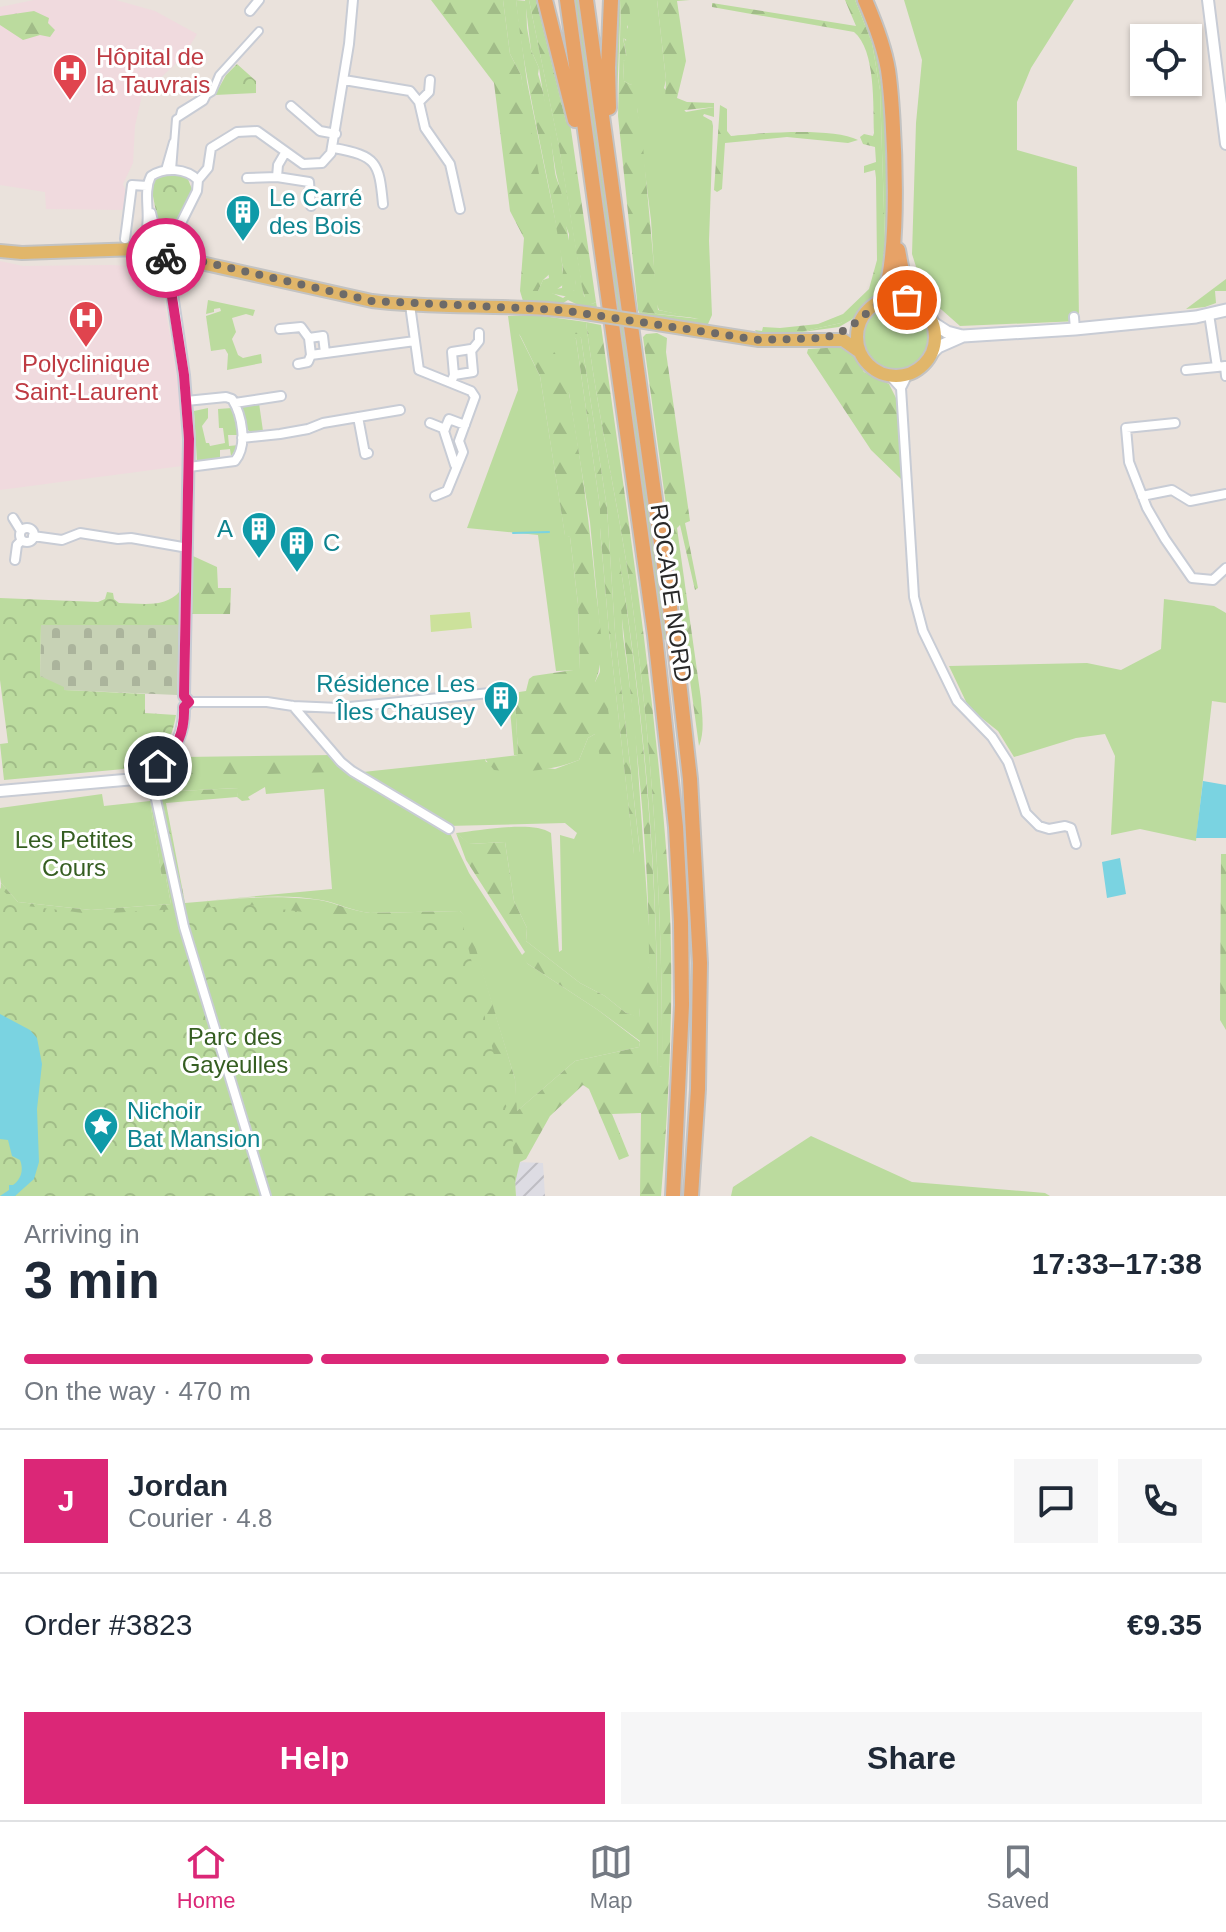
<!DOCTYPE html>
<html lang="en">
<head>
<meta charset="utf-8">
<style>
  :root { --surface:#fff; --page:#f6f6f7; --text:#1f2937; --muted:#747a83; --line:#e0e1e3; --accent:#db2777 }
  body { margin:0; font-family:Helvetica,sans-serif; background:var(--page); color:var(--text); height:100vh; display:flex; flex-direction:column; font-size:30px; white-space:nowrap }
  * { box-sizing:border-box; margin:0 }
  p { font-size:26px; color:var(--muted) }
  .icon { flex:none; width:44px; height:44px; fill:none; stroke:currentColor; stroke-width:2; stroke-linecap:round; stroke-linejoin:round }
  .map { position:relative; height:1196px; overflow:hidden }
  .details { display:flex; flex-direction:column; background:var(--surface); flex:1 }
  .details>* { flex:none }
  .tools { position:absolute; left:1130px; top:24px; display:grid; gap:16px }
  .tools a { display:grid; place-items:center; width:72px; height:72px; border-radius:0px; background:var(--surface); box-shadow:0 2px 6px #0004; font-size:40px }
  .pin { position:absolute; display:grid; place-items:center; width:68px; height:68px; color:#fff; margin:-34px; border:4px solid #fff; border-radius:50%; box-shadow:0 2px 8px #0007 }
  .courier { position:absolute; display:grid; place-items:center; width:80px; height:80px; margin:-40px; border:6px solid #db2777; border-radius:50%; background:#fff; color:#222; box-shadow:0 2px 10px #0007 }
  .overview em { font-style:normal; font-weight:800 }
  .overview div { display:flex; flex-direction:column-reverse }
  .overview { display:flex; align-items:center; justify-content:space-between; height:136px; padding:0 24px }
  h1 { font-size:52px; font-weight:800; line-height:60px }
  .bar { display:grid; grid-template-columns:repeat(4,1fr); gap:12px 8px; align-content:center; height:96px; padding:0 24px }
  .bar i { height:10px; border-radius:6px; background:var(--line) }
  .bar .active { background:var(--accent) }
  .bar p { grid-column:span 4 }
  .line { display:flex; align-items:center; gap:20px; padding:0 24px; border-top:2px solid var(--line) }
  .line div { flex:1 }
  .round { display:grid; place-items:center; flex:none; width:84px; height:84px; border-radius:0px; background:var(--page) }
  .button { display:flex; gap:16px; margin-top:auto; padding:16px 24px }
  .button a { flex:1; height:92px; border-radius:0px; background:var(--accent); color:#fff; font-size:32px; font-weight:800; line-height:92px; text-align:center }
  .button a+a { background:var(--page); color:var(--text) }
  .tabs { display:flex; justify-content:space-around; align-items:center; height:112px; border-top:2px solid var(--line); background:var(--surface); font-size:22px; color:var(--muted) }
  .tabs a { display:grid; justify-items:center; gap:4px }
  .tabs .active { color:var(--accent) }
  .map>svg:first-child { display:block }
  .industrial { fill:url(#industrial-furrows) }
  .medical { fill:#f0dade }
  .grass { fill:#bbdb9e; fill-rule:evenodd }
  .forest { fill:url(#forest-firs) }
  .cemetery { fill:url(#cemetery-stones) }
  .park { fill:url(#park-crowns) }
  .pitch { fill:#cce19b }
  .water { fill:#7ad3e1 }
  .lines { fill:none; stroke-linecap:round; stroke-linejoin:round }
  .stream { stroke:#7ad3e1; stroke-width:2 }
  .pedestrian-casing { stroke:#c8ccd5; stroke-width:10 }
  .minor-casing { stroke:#c8ccd5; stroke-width:12 }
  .tertiary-casing { stroke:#c8ccd5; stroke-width:14 }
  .secondary-casing { stroke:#c8ccd5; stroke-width:15 }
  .primary-casing { stroke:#c3c3c3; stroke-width:16 }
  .trunk-casing { stroke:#c3c3c3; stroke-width:18 }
  .pedestrian { stroke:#fff; stroke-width:6 }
  .minor { stroke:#fff; stroke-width:8 }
  .tertiary { stroke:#fff; stroke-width:10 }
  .secondary { stroke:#fff; stroke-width:11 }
  .primary { stroke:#e1b66a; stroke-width:12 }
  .trunk { stroke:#e7a267; stroke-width:14 }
  .primary-bridge-casing { stroke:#c3c3c3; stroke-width:16; stroke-linecap:butt }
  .primary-bridge { stroke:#e1b66a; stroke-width:12 }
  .done { stroke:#6d6a68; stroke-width:8; stroke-dasharray:0 14.4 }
  .route { stroke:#db2777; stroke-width:10 }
  .labels { text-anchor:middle; stroke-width:6; stroke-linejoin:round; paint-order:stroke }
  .health-label { font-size:24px; fill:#be3a42; stroke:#fff; text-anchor:start }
  .culture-label { font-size:24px; fill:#0d838f; stroke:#fff; text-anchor:start }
  .street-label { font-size:24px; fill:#292929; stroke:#fff }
  .park-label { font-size:24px; fill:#355e21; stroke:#fff }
</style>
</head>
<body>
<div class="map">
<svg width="1226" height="1196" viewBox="0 0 1226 1196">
  <defs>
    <pattern id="industrial-furrows" width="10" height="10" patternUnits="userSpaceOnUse" patternTransform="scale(2)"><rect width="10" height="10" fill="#dddce3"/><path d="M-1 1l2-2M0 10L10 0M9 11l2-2" fill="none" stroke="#bebdc3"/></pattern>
    <pattern id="forest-firs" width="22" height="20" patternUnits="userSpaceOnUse" patternTransform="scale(2)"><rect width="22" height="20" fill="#bbdb9e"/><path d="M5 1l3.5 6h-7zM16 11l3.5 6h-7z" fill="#a1bc88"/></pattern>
    <pattern id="cemetery-stones" width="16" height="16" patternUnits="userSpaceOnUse" patternTransform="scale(2)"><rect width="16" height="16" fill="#c7d2b5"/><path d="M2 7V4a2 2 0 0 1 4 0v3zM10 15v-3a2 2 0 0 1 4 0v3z" fill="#abb49c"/></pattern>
    <pattern id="park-crowns" width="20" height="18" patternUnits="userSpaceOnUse" patternTransform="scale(2)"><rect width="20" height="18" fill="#bbdb9e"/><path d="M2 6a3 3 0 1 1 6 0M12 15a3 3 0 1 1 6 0" fill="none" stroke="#a1bc88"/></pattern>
  </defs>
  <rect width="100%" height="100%" fill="#eae2dc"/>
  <!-- industrial -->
  <path class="industrial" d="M519,1162L543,1163L545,1196H516L515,1182Z"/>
  <!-- medical -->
  <path class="medical" d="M34,0H116L155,11L197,34L183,57L142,95L135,126L133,163L123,184L127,195L126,210L46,209L45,192L0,185V7Z
    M0,261L23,266L110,265L148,267L160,278L179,387L182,466L0,490Z"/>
  <!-- grass -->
  <path class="grass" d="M503,0H516L527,82L560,243L564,284L552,293L563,298L576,289V285L569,251V234L562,216V197L556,173L539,68L531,50L525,0H529L559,146L584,296L592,304L596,302L597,308L582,307L568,300L560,305L523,301L520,291H538L543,280L549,278L521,75L510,54Z
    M536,0H540L570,123H566Z
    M572,0H581L669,639L661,640Z
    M617,0H621L617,98H614Z
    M628,0H657L666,80L664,88L686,112L714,107V117L704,114L703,116L712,121L713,126L709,241L712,315L708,324H688L640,315L639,312L699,319L659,310L656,302L651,220L637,108V76L631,85L624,81L623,61L627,59L623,37L626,41C629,26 628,13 628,0Z
    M855,0H858C884,63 884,98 886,164C887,206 888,247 883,289L879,295L851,320L839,327L788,334L757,333L755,330L762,331L763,327L780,328L781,331H805L841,323L877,293L883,281L885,241L880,90L872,43Z
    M904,0H1074L1031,68L1017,102V150L1077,167L1079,321L960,326L925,295L912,254L916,123L922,60Z
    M1226,279V291H1215L1216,303L1205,307L1186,309Z
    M208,300L255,310L253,316L246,314L232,318L236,332L232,339L238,355L243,358L261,354L262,363L227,370L228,354L225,349L211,351L206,316L221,311L220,308L214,309V312L206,314Z
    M864 337a33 33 0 1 1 66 0a33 33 0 1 1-66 0Z
    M535,315L586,322C597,411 617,498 630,586C652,746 663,905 662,1066L657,1068C660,897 646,725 619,557L623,636L635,726L649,926V967L639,1001L640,1018L626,1013L605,996L580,983L526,941L527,928L514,901L505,842L469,844L456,833C479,831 532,820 551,833L559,952L562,950L560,835L574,839L577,833L565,823L447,826L362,775L363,772L485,759L486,762L555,769L579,760L588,738L595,734V682L600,672V629L590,522L569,393L519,334L540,376L565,535L570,537L578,604L580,670L556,671L538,535L467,528L518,390L508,316ZM571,332L581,338L607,508L615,632L640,852L634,854L609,632L600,529V507L576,339Z
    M259,403L263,431L251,433L243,425L240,407Z
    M208,408V418L202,426L206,443H209L210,446L225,443L223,428H219L218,409L232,408L239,435H228L229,446L239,445L231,456L230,449L220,450V459L197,462L194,411Z
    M1164,599L1214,606L1226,613V703L1212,701L1196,841L1140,829L1111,835L1115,756L1105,734L1076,738L1014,757L998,731L969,708L949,666L1087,663L1121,670L1161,649Z
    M509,698H515L518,755H514Z
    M331,755L438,828L449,831L469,873L528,964L598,1010L640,1042L639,1047L575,1061L516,1112L515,1079L465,916L460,911L370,913C352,911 338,903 321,900C283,893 243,898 205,901L332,889L324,789L266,794L265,787L248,797L250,800L242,801L237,797L238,788L177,791L160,783L172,773L180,777Z
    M102,794L104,806L150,801L162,877L166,878L171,904L91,910L18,902L1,883L0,877V808Z
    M811,1136L912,1182L1045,1193L1050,1196H731L733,1187Z"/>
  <!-- forest -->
  <path class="forest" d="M431,0H503L510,54L521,75L556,268L543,280L538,291H520L524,238L510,211L494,83Z
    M516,0L526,1L527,28L531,50L539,68L538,74C548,105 551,140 555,172C556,180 561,188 562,196C565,227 573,254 576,285L577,290L573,291L575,294L574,298L544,292V286L549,284L555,289L562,288L563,270C551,179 525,91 516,0Z
    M529,0H536L566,122L570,123L596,302L592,304L586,302L582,287L559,147Z
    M621,0H628C630,6 629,11 631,19L627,27L632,37L629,41L623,38L626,55L632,59L623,61L624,81L631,85L634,75L637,76V108L642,135L658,310L705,319L639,312L638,310L618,116Z
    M657,0H690L677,1L686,61L677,98L687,102L714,103V107L676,111L669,107L665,101L666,80Z
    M845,0H855L872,43L880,90L885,241L880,290L855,314L841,323L805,331H780V328L818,324L843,314L869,289L877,260L876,178L875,170L864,173V166L876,162L875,147L863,144L860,137L864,134L873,136L874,133C873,106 876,50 854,32L712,7V3L856,26Z
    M34,11L49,18L48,23L55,30L50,37L40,35L23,40L0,25V16Z
    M720,105L727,109V131L731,136C760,133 833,127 858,140L848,143L787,137L725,143L722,189L717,192L714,190Z
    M586,322L601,325C626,507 655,690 668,874C675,981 670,1089 661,1196H640L641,1113L612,1114L629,1156L619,1160L589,1089L583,1085L550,1116L526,1159L520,1162L512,1196L0,903L1,883L18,902L91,910L171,904L166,878H162L148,788L160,783H171L178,791L239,788L237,797L166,803L185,903C227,899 268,895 310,899C331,900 349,911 370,913L460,911L466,916L515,1079L517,1111L575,1061L639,1047L640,1041L598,1010L528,964L521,956L525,952L466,860L456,833L470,844L505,842L514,901L527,928L526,941L580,983L605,996L626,1013L640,1017C639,1000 631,976 649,967C650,835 631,704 617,574V556H619C645,725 660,896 657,1067L662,1066C663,905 652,746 630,586C617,498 597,411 586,322Z
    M563,328L575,331L581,338L607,508L615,632L640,853L634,855L609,632L600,528V507L576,339Z
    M519,333C545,337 555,348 565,372C579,444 589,517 596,591C599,620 607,654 595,682L605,688L613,744L611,758L600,757L595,734L588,738L579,760C551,771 524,773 494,770L485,759L518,755L515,698L519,697V692L526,691L529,679L533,676L580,669L578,604L570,537L565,536L540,376Z
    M657,333L667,338L666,352L690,521L685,523L698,588L695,590L680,525L677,528L701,699C702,714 705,732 699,746L643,337L646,334Z
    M843,347L852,352L864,372L889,384L897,400L904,478L901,479L871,450L807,353L808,349Z
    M193,556L217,567L218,588H231L230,614H191Z
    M331,755L336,763L332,772L180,777L172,773L183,757Z
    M1221,854H1226V1030L1220,1020Z"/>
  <!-- cemetery -->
  <path class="cemetery" d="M41,625H179L177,695L64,690L40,676Z"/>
  <!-- park -->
  <path class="park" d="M237,64L256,81V93L215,95L226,75Z
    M166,174L187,177L192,189L167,242H162L151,186L157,176Z
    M180,591L179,625H41L40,676L64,687V690L145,694V713L176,715C171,742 163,759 135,768L4,780L0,744L8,743L0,680V598L98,602L105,599L107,592L113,593L114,599L119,603C140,603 165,609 180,591Z
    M0,888L19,905L91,914L250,905L356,919L460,913L512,1130L516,1196H0Z"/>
  <!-- pitch -->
  <path class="pitch" d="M470,612L472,628L431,632L430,615Z"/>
  <!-- water -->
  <path class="water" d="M1203,781L1226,785V838H1196Z
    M1120,858L1126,894L1107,898L1102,862Z
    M0,1014L30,1030L37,1038L42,1064L37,1109L39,1162L34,1179L15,1196H0L9,1190V1185H13C21,1179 24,1170 20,1160L12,1156L8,1140L0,1139Z"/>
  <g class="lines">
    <!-- stream -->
    <path class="stream" d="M513,533L549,532"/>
    <!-- pedestrian casing -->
    <g class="pedestrian-casing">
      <path id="pedestrian" d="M180,115L181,111L212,92L219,75L259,31
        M165,170L173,142
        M172,170L176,119L204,101L206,97"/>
    </g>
    <!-- minor casing -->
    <g class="minor-casing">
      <path id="minor" d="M250,11L259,0
        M344,80L410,91L419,102L425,128L450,164L460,209
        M419,102L429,92L430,80
        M291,106L320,131L336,134
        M334,148C377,156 379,162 383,204
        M285,153L278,165L277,177L309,182L311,206
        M247,178L277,177
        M151,213L161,252
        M179,229V242L185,259
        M125,239L132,185L147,186
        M131,247C161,233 139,200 151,176C165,167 186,168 198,180
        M166,253L197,191L198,180L208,168L211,148L237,132L257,131L303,164L322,163L331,153L349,44L353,0
        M1074,317L1075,329
        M280,329L301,327L309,338L311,355
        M309,338L323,336L325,353
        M415,341L419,370L471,391L475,397L459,441L463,452L447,491L435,496
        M471,351L479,341V333
        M298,364L308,362L311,355L415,341L410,305
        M1217,367L1225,366L1226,376
        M1186,370L1217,367L1209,314
        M889,375L901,388
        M451,383L454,375L452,352L471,349L473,372L454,375
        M901,388L914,597L923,631L957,701L992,737L1008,762L1026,813L1039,826L1049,829L1065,826L1071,828L1076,844
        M901,388L908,374
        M186,401L226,397L232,399C242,415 248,445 235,461L189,467
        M235,403L281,396
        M358,417L365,454L368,453
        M430,423L445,429
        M1175,423L1126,428L1129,462L1147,508L1165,539L1192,578L1213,580L1226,568
        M242,438L280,434L308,429L323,423L400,410
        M458,464L455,465L444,431L449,419L465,425
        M1142,496L1172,490L1190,501L1226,494
        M13,518L21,531
        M20 535a7 7 0 1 1 14 0a7 7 0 1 1-14 0Z
        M33,536L62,540L80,533L118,539L131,538L188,548
        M15,560L17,545L22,540
        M189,702H267L293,706L339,708L510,691
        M293,706L341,762L352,771L449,829
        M150,772L184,927L266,1196"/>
    </g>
    <!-- tertiary casing -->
    <g class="tertiary-casing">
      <path id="tertiary" d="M1208,0L1226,144
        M171,285L178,267L193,261
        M0,791L135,779C167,768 185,740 184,707L189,702L184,696L189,439L184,375L166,253"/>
    </g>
    <!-- secondary casing -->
    <g class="secondary-casing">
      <path id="secondary" d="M933,323L947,332L962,336
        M931,354L938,347L963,336L1075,329L1196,317L1226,310"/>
    </g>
    <!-- primary casing -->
    <g class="primary-casing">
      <path id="primary" d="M0,251L22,253L138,249L372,301C442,310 514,303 585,313
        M857 337a39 39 0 1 1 78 0a39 39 0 1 1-78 0Z
        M651,323L759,340H843L860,352"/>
    </g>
    <!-- trunk casing -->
    <g class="trunk-casing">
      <path id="trunk" d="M545,0L575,120
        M567,0L655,635L676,827L681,922L682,1005L673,1196
        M586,0L674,637L690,779L700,963L698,1089L691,1196
        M865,0C875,23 884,46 888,70C894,110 903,273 880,302
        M609,108L608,68L611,0
        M898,250L905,288L913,302"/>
    </g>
    <!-- pedestrian -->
    <use href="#pedestrian" class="pedestrian"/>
    <!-- minor -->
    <use href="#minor" class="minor"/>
    <!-- tertiary -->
    <use href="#tertiary" class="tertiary"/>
    <!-- secondary -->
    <use href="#secondary" class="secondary"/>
    <!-- primary -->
    <use href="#primary" class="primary"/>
    <!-- trunk -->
    <use href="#trunk" class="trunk"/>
    <!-- primary-bridge casing -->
    <g class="primary-bridge-casing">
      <path id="primary-bridge" d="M585,313L651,323"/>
    </g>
    <!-- primary-bridge -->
    <use href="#primary-bridge" class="primary-bridge"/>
  </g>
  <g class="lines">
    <!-- done -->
    <path class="done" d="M166,258V253L372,301L561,310L759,340L825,338L848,329L880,302L894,298L907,300"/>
    <!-- route -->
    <path class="route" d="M158,766C177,750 185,732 184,707L189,702L184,696L189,439L184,375L166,258"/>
  </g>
  <!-- icons -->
  <defs>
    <g id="hospital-pin" transform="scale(1.8)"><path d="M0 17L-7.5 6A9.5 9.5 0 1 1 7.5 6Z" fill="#e0444e" stroke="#fff"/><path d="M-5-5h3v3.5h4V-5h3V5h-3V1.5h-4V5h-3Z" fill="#fff"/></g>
    <g id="building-pin" transform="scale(1.8)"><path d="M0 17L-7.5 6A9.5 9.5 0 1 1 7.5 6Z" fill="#0f9aa8" stroke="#fff"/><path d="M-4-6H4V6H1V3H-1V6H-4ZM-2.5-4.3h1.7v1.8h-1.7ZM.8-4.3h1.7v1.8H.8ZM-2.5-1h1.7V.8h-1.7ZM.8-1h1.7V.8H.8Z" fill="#fff"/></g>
    <g id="sight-pin" transform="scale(1.8)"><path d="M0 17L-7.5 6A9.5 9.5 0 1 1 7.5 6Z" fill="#0f9aa8" stroke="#fff"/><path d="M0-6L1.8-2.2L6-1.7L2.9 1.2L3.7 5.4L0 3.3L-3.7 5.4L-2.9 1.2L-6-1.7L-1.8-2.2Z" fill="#fff"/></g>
  </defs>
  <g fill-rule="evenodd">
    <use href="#hospital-pin" x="70" y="71"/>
    <use href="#building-pin" x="243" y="212"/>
    <use href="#hospital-pin" x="86" y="318"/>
    <use href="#building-pin" x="259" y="529"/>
    <use href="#building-pin" x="297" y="543"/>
    <use href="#building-pin" x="501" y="698"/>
    <use href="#sight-pin" x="101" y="1125"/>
  </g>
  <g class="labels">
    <!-- health labels -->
    <g class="health-label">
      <text x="96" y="65">Hôpital de<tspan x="96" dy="28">la Tauvrais</tspan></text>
      <text x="86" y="372" text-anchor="middle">Polyclinique<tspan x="86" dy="28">Saint-Laurent</tspan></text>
    </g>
    <!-- culture labels -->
    <g class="culture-label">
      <text x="269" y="206">Le Carré<tspan x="269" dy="28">des Bois</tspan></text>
      <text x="233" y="537" text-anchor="end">A</text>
      <text x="323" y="551">C</text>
      <text x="475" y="692" text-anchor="end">Résidence Les<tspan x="475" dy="28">Îles Chausey</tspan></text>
      <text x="127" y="1119">Nichoir<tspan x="127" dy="28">Bat Mansion</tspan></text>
    </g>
    <!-- street labels -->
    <g class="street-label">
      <text transform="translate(671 593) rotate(82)" y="8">ROCADE NORD</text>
    </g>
    <!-- park labels -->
    <g class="park-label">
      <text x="74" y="848">Les Petites<tspan x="74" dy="28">Cours</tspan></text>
      <text x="235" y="1045">Parc des<tspan x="235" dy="28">Gayeulles</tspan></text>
    </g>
  </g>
</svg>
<div class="tools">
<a><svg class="icon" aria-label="locate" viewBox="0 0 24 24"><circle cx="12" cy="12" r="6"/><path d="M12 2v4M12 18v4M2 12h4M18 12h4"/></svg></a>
</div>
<div class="pin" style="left:907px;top:300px;background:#ea580c"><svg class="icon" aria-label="bag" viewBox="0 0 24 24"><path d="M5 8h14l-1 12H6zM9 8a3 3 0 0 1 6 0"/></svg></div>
<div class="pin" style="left:158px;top:766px;background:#1f2937"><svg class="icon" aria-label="home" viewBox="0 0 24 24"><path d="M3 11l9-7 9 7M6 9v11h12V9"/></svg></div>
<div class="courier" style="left:166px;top:258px"><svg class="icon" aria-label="bike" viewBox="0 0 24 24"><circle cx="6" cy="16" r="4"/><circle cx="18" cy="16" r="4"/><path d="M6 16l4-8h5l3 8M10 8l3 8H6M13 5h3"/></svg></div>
</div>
<section class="details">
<div class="overview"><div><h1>3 min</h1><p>Arriving in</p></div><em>17:33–17:38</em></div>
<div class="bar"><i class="active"></i><i class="active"></i><i class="active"></i><i></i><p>On the way · 470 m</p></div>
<div class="line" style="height:144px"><b class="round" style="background:var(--accent);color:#fff">J</b><div><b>Jordan</b><p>Courier · 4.8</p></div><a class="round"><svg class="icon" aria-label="chat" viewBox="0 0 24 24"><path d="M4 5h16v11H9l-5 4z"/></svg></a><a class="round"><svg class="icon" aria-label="phone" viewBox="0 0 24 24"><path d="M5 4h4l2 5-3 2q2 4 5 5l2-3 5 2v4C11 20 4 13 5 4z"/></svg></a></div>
<div class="line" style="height:104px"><div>Order #3823</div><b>€9.35</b></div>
<div class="button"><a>Help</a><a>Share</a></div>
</section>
<nav class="tabs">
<a class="active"><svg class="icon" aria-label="home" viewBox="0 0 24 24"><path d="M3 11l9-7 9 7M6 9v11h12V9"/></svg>Home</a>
<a><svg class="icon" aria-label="map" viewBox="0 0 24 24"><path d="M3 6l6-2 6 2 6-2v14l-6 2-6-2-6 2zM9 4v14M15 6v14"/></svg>Map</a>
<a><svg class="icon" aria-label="saved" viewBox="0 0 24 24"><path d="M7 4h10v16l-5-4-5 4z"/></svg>Saved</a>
</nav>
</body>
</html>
